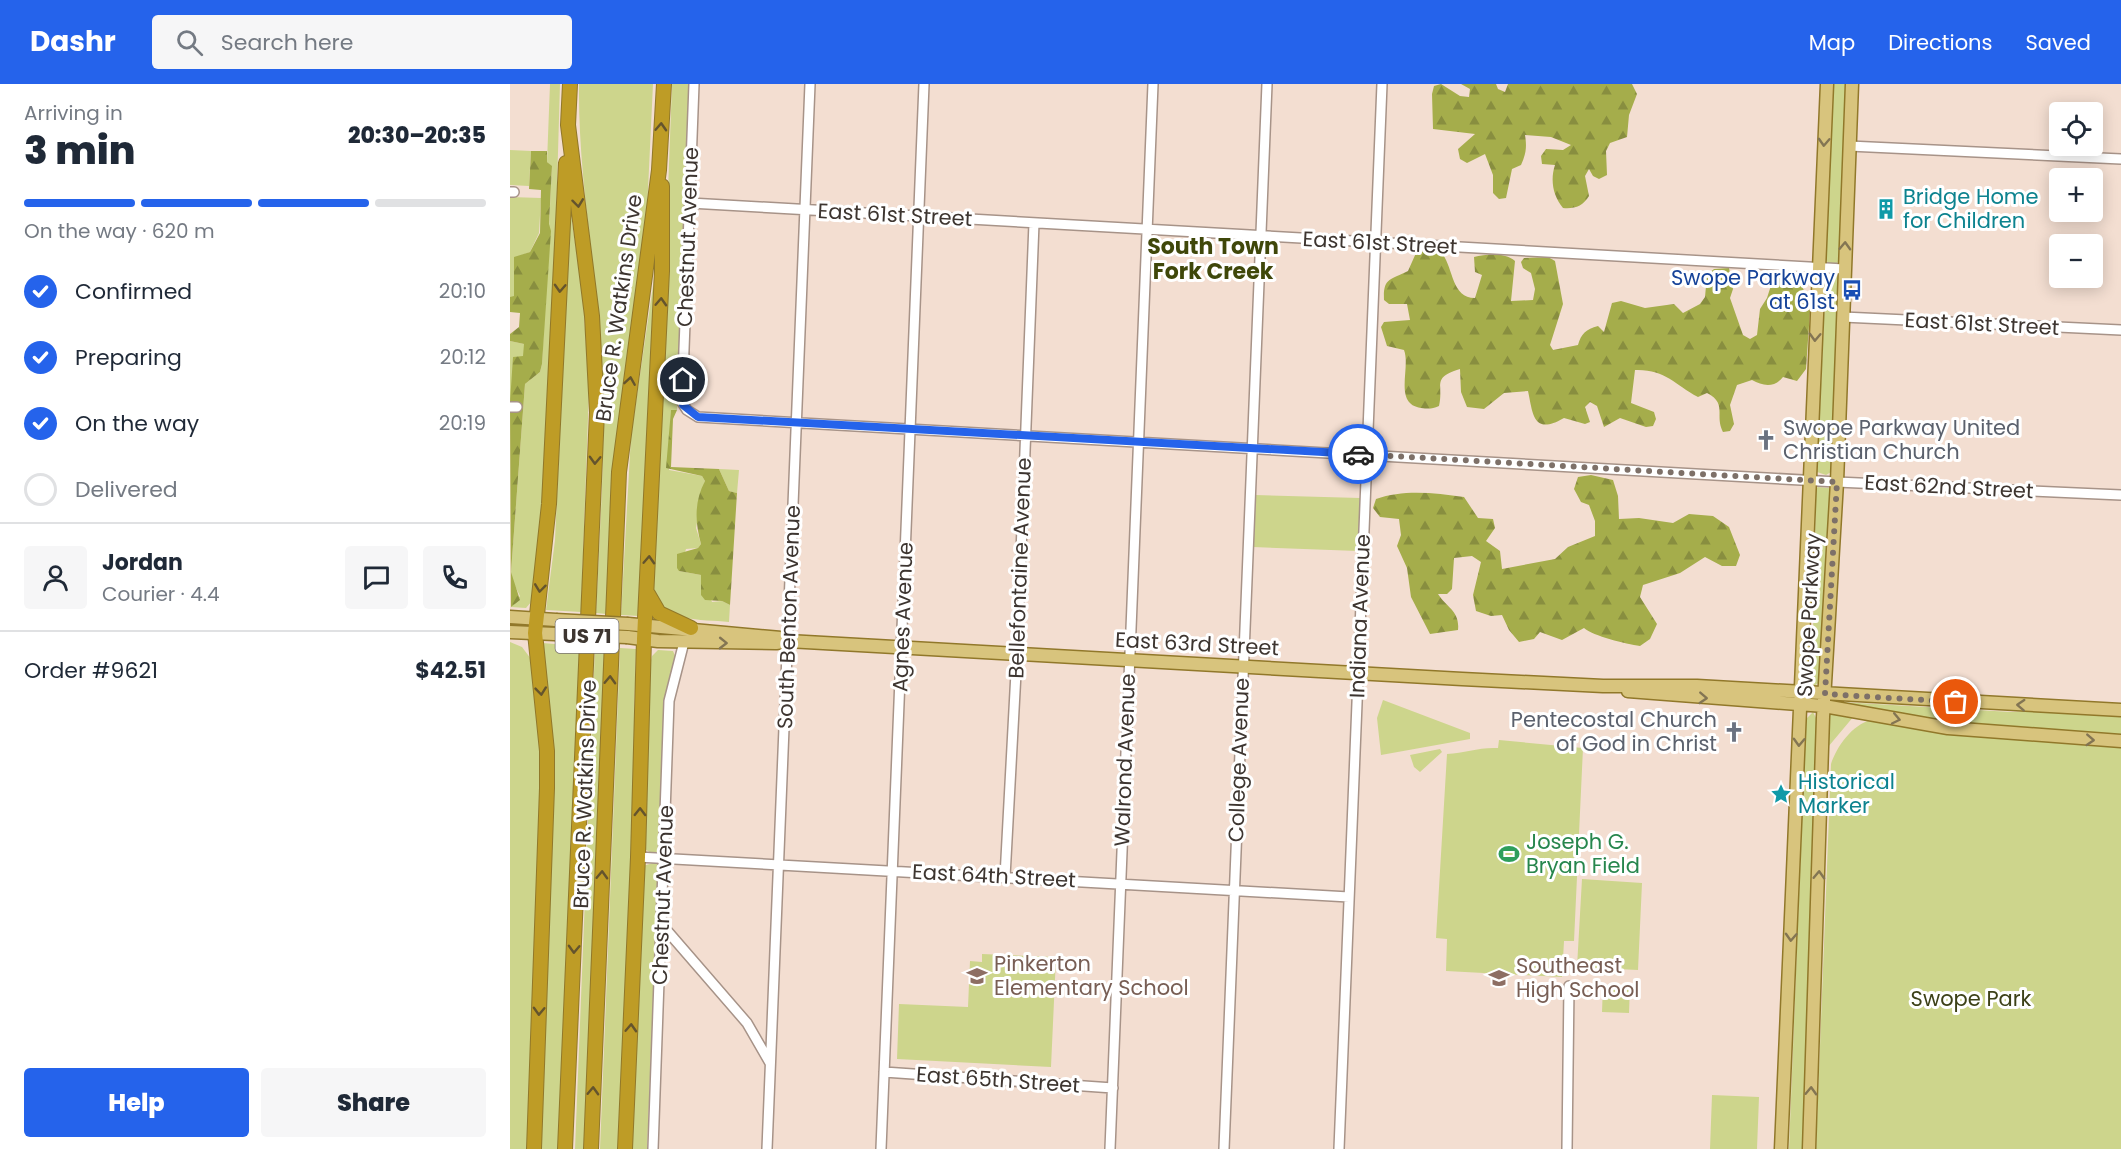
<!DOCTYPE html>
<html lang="en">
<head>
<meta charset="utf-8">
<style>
  :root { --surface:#fff; --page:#f6f6f7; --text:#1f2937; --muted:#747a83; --line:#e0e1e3; --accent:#2563eb }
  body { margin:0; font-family:Poppins,sans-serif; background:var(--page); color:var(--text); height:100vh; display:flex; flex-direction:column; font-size:22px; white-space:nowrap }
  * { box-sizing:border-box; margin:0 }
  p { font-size:20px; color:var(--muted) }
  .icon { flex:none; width:33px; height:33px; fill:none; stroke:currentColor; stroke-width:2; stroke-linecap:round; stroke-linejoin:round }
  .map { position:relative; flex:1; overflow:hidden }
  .details { display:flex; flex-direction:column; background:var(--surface); width:510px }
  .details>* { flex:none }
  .controls { position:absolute; left:1539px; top:18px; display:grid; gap:12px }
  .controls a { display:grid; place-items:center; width:54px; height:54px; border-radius:6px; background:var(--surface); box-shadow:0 3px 15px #0003; font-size:30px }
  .pin { position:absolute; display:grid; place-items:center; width:51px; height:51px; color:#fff; margin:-26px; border:3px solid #fff; border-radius:50%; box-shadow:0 2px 6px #0007 }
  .courier { position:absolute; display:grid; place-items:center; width:60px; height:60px; margin:-30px; border:4px solid #2563eb; border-radius:50%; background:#fff; color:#222; box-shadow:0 2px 8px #0007 }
  .overview em { font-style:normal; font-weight:800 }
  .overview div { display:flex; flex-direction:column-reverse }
  .overview { display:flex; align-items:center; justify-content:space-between; height:102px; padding:0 24px }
  h1 { font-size:39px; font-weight:800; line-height:45px }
  .bar { display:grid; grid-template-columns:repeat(4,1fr); gap:9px 6px; align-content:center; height:72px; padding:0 24px }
  .bar i { height:8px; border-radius:4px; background:var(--line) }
  .bar .active { background:var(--accent) }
  .bar p { grid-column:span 4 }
  .line { display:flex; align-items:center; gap:15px; padding:0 24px; border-top:2px solid var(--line) }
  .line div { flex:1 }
  .round { display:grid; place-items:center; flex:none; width:63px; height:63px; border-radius:6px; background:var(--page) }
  ol { padding:0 24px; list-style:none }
  li { display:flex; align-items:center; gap:18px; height:66px }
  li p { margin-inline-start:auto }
  li .icon { padding:6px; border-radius:50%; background:var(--accent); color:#fff; stroke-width:4 }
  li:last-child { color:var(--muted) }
  li i { width:33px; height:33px; border:3px solid var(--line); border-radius:50% }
  .action { display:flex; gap:12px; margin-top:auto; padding:12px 24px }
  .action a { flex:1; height:69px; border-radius:6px; background:var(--accent); color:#fff; font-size:24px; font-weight:800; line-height:69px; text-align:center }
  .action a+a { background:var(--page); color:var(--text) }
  header { display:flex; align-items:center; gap:36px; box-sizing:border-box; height:84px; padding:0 30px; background:var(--accent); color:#fff }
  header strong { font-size:28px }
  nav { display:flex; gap:33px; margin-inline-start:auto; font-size:21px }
  .search { width:420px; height:54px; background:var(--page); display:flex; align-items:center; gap:15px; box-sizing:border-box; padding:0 21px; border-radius:6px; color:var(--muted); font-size:22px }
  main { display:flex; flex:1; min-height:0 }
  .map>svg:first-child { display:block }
  .green { fill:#cdd58c }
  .forest { fill:url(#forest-firs) }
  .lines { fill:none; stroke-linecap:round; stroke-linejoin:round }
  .minor-casing { stroke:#a79388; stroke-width:12 }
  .major-casing { stroke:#91782a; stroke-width:15 }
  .highway-casing { stroke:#91782a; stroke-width:16 }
  .minor { stroke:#fff; stroke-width:9 }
  .major { stroke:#d8c47d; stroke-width:12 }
  .highway { stroke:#be9c26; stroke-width:14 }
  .major-bridge-casing { stroke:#91782a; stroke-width:15; stroke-linecap:butt }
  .major-bridge { stroke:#d8c47d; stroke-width:12 }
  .oneway { stroke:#64542d }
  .oneway2 { stroke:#837553 }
  .done { stroke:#7d7068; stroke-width:6; stroke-dasharray:0 10.8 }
  .route { stroke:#2563eb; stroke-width:8 }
  .labels { text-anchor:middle; stroke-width:6; stroke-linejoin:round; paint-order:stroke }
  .shield { fill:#fff; stroke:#77726e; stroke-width:1.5 }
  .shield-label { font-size:20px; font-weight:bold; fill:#3d3530 }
  .culture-label { font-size:21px; fill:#0d838f; stroke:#fff; text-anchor:start }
  .street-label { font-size:21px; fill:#3d3530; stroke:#fff }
  .transit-label { font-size:21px; fill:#164399; stroke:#fff; text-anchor:end }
  .worship-label { font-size:21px; fill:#5b616d; stroke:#fff; text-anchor:start }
  .leisure-label { font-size:21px; fill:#27864d; stroke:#fff; text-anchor:start }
  .education-label { font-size:21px; fill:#785e54; stroke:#fff; text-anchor:start }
  .park-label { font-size:21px; fill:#3d4118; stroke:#fff }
  .neighbourhood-label { font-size:22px; font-weight:bold; fill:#3f470a; stroke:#fff }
</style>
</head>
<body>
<header>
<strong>Dashr</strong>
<div class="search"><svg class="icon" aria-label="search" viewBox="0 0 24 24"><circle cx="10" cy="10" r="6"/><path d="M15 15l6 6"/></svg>Search here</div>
<nav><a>Map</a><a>Directions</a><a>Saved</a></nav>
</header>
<main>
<section class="details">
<div class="overview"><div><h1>3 min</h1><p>Arriving in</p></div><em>20:30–20:35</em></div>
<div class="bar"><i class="active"></i><i class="active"></i><i class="active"></i><i></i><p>On the way · 620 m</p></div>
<ol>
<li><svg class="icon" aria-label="check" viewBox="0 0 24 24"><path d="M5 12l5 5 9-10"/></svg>Confirmed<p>20:10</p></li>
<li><svg class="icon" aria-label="check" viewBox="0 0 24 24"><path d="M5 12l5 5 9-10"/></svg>Preparing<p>20:12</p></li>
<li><svg class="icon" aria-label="check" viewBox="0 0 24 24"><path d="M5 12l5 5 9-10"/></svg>On the way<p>20:19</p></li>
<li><i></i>Delivered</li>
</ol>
<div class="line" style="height:108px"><a class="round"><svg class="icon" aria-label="person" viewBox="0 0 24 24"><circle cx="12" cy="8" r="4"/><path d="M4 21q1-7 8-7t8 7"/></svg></a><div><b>Jordan</b><p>Courier · 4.4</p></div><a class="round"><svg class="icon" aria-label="chat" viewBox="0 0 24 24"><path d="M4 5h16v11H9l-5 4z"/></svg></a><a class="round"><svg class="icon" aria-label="phone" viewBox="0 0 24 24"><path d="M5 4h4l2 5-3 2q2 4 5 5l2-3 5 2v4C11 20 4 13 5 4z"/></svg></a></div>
<div class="line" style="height:78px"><div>Order #9621</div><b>$42.51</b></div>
<div class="action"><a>Help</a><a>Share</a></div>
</section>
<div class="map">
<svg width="1611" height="1065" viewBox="0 0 1611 1065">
  <defs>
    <pattern id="forest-firs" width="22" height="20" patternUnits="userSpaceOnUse" patternTransform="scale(1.5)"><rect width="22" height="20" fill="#a5ad4b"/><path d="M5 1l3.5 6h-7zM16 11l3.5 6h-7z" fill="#888e3f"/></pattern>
  </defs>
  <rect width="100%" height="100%" fill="#f3ded1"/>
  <!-- green -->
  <path class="green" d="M40,0H50L39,375L22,517L16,524L1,523L10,512L2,496L1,488L15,300L30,288L32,280L42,83L37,78Z
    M69,0H143L136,148L105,369L96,530L86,529C90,440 97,349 91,260C84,173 68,88 69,0Z
    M162,0H180L167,326H161L159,386L192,392L195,397L186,444L191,460L188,464L176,465L169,487L191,491L202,518L212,517L220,521L219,538C191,535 152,539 143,507Z
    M1323,0H1337L1330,176L1326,180L1318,179L1315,174Z
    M0,66L21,67L19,102L0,101Z
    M0,113L31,114L29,149L20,168L4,174V213H0Z
    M60,123L73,215L79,306L71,528L36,526L45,456Z
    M145,188L129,532L111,531L121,352Z
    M1316,190H1326L1329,195L1321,388L1316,391L1307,388Z
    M0,257L14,260V273L0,318Z
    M209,385L229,386L227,409L219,407Z
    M1308,403L1319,404L1320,409L1312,589L1310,598L1304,602L1302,596L1306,405Z
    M745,411L850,414L848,467L743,463Z
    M0,558L12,563L21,575L32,669L17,1065H0Z
    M32,559L70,562L50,1065H31Z
    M85,563H95L74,1065H65Z
    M110,564L126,565L124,633L126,681L111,1065H90Z
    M148,566L163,567L166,574L156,614L150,767L143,770L133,764L140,580L142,572Z
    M873,616L960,649V655L871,671L867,634Z
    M1331,618L1501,628L1541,626L1611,630V652L1460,642L1331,621Z
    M1303,628L1306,634L1307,716L1293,1065H1279L1296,635Z
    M1319,629L1344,632L1318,663L1317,662Z
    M1361,636L1480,653L1611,663V1065H1306L1321,680C1327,662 1342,641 1361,636Z
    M989,656L1073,664L1064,857H1054L1052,893L936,887L937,855L926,854L937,670C955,669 969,663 988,664Z
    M930,665L932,668L910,688L904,683L900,671Z
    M146,778L149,781L137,1065H122L133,782Z
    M1072,795L1132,799L1128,886L1067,883Z
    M472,870L546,873L541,983L387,975L389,920L458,923L460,877L472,878Z
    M1093,901L1120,902L1119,929L1092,928Z
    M1202,1011L1249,1013L1247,1065H1200Z"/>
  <!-- forest -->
  <path class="forest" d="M931,0L950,12L959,13L960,5L951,0H986L988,5L995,8L998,0H1122L1127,10L1119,31L1117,53L1100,59L1096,67L1097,91L1089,95L1083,92L1079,85L1075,92L1079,112C1073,122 1065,125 1053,124C1043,112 1040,96 1045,81L1032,80L1031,72L1036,65L1053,66L1061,61L1041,53L1015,51C1017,63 1016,70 1011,81L1002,85L996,114L989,115L983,109V91L975,70L957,79L950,75L948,65L965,50L923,45L922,10L924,2Z
    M21,67H37V78L42,82L39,140L41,147L32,280L30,288L15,300L1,488L10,516L1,523L0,318L3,273L13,272L14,260L0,257V250L9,243L10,229L0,228V213L4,212V173L20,168L30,149L31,106L19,105Z
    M915,167H930C944,181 940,214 965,214L972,191L965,188L964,173C976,170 995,168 1005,177L1001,217L1023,216L1025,205L1021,189L1013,184L1011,178L1014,174L1038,173L1045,177L1053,220L1040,261L1043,266L1068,261C1071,250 1076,245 1088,242L1094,248L1102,219L1111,217L1135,224L1164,220L1173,229L1190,220L1195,213L1197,191L1204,185L1219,184L1223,205L1220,214L1233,251L1240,255L1247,251L1250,225L1257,214L1263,195L1271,189L1280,190L1288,195L1299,216L1300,227L1296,285L1287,297L1273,293C1264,304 1253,302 1242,296L1227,301L1220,321L1224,340L1220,347L1213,348C1204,331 1218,320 1197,309L1188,313C1164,300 1155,285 1125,286L1121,319L1144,328L1146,335L1143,342L1136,343L1110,334L1094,343L1087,322L1080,318L1075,323L1080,338L1075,340L1054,334C1023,352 1023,330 1018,307L994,309L974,325L957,323L951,308L950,285C921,294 934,300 929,322C922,325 919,325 911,324C883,320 901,284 894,266L877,262L871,243L874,238L900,236L897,220H879L874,216C873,194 880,196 898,187L906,169Z
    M161,326H167L163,335L161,383L209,385L219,407L227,409L220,521L212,517L195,516L191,511V491L169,487L167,484V470L188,464L191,460C185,438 184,418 195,397L192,392L156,384Z
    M1081,391L1103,396L1108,412L1109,435L1129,434L1163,439L1179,430L1203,432L1219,443L1230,471L1226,482H1212L1195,473L1170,489L1133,501L1130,513L1147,540L1140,555L1130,562C1116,560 1083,552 1074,544L1052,556L1030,548L1024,555L1009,558L999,546L992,531L981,532L966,527L963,511L971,478L962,472L944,474L942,505L937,510H928C937,524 950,527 948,546L920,550L901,513L897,484L887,462L891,451L889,435L870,433L863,424L866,415C894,405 925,409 954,413L968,434L983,435L985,444L976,457L990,467L992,485L1045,475L1058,463L1085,452V437L1079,421L1071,418L1064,405L1068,393Z"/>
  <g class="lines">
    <!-- minor casing -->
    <g class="minor-casing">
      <path id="minor" d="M184,0L172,318L177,326L188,333L1327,398L1611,411
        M1339,62L1611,75
        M0,108H4
        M180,119L1334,185
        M1333,233L1611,246
        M0,323H7
        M128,773L839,813
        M495,793L507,570L524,139
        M153,842L237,939L260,979
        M374,988L603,1004
        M143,1065L159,617L174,558
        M257,1065L300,0
        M371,1065L414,0
        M600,1065L643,0
        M714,1065L757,0
        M829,1065L872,0
        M1057,1065L1059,902"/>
    </g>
    <!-- major casing -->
    <g class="major-casing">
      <path id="major" d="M0,533L46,536
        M118,540L271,554
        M0,548L45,550
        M117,553L148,557L266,559L278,557L952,595L1093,602H1187L1611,626
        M1118,607L1314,622L1438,644L1611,657
        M1271,1065L1317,0
        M1299,1065L1313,633L1327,398L1342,0"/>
    </g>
    <!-- highway casing -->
    <g class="highway-casing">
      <path id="highway" d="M138,510L149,529L181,544
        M24,1065L37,704V667L25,549L39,420L56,79
        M55,1065L87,328L82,232L58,41L60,0
        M81,1065L109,388L149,86L154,0
        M115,1065L128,773L134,555L152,187V102"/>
    </g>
    <!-- minor -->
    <use href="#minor" class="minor"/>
    <!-- major -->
    <use href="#major" class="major"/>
    <!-- highway -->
    <use href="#highway" class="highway"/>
    <!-- major-bridge casing -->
    <g class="major-bridge-casing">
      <path id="major-bridge" d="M46,536L118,540
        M45,550L117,553"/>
    </g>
    <!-- major-bridge -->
    <use href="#major-bridge" class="major-bridge"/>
  </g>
  <!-- one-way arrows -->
  <defs><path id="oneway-chevron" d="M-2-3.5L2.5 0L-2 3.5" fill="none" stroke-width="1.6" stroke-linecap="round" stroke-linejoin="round" transform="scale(1.5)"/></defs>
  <g class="oneway">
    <use href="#oneway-chevron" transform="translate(151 43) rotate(-87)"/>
    <use href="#oneway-chevron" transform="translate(68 119) rotate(83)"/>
    <use href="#oneway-chevron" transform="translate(50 204) rotate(93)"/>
    <use href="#oneway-chevron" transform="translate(151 218) rotate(-87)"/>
    <use href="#oneway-chevron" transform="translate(120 297) rotate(-81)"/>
    <use href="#oneway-chevron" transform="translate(85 376) rotate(92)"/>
    <use href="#oneway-chevron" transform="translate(139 476) rotate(-87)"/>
    <use href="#oneway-chevron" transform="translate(30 504) rotate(97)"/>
    <use href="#oneway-chevron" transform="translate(100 596) rotate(-88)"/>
    <use href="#oneway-chevron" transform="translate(31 607) rotate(84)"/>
    <use href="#oneway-chevron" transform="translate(130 728) rotate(-89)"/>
    <use href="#oneway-chevron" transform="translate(92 791) rotate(-88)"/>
    <use href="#oneway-chevron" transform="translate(64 865) rotate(92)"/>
    <use href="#oneway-chevron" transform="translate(29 927) rotate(92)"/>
    <use href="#oneway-chevron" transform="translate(121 944) rotate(-87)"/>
    <use href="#oneway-chevron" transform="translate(83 1007) rotate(-88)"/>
  </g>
  <g class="oneway2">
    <use href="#oneway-chevron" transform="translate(1314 58) rotate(93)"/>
    <use href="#oneway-chevron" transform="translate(1335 162) rotate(-88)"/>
    <use href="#oneway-chevron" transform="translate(1305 253) rotate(92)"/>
    <use href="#oneway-chevron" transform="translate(213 559) rotate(1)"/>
    <use href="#oneway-chevron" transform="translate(1193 614) rotate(3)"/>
    <use href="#oneway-chevron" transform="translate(1511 621) rotate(-177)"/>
    <use href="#oneway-chevron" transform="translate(1386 635) rotate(12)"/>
    <use href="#oneway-chevron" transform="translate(1580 656) rotate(3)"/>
    <use href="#oneway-chevron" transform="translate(1289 658) rotate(92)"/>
    <use href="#oneway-chevron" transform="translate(1309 791) rotate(-88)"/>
    <use href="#oneway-chevron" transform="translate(1281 853) rotate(93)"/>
    <use href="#oneway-chevron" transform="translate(1301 1007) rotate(-88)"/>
  </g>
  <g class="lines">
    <!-- done -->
    <path class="done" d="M848,370L1327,398L1315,610L1446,618"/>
    <!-- route -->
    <path class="route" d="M173,296V321L188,333L848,370"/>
  </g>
  <!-- icons -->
  <defs>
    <g id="building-bare" transform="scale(1.62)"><path d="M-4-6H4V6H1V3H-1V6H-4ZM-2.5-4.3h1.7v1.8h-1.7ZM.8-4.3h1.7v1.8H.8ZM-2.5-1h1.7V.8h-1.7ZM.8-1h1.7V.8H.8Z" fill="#0f9aa8" stroke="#fff" stroke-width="2.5" paint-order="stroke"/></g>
    <g id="bus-bare" transform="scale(1.62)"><path d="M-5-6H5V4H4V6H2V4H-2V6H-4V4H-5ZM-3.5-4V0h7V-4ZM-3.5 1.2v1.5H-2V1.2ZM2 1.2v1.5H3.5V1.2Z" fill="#1a4fb4" stroke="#fff" stroke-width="2.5" paint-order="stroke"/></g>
    <g id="church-bare" transform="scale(1.62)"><path d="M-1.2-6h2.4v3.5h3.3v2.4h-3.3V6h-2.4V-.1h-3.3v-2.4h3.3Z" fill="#6b7280" stroke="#fff" stroke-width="2.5" paint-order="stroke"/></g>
    <g id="sight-bare" transform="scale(1.62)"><path d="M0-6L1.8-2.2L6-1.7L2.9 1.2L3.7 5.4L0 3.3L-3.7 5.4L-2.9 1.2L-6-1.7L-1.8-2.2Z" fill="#0f9aa8" stroke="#fff" stroke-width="2.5" paint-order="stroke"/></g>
    <g id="stadium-bare" transform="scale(1.62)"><path d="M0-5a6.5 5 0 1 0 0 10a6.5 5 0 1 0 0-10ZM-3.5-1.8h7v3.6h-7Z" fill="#2e9e5b" stroke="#fff" stroke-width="2.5" paint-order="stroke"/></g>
    <g id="school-bare" transform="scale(1.62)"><path d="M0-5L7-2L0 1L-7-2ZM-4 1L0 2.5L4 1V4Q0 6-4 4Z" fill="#8d6e63" stroke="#fff" stroke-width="2.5" paint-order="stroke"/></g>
  </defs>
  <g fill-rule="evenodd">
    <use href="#building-bare" x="1376" y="125"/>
    <use href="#bus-bare" x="1342" y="206"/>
    <use href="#church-bare" x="1256" y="356"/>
    <use href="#church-bare" x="1224" y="648"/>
    <use href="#sight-bare" x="1271" y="710"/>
    <use href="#stadium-bare" x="999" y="770"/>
    <use href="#school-bare" x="467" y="892"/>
    <use href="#school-bare" x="989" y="894"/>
  </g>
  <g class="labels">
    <!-- shield labels -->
    <rect class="shield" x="45.5" y="535" width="63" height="34" rx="4.5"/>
    <g class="shield-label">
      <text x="77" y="559">US 71</text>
    </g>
    <!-- culture labels -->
    <g class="culture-label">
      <text x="1393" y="120">Bridge Home<tspan x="1393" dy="24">for Children</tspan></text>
      <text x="1288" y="705">Historical<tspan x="1288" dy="24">Marker</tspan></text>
    </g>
    <!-- street labels -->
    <g class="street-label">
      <text transform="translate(385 131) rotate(3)" y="7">East 61st Street</text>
      <text transform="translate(178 153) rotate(-88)" y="7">Chestnut Avenue</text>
      <text transform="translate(870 159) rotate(3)" y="7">East 61st Street</text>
      <text transform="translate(109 224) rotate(-82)" y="7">Bruce R. Watkins Drive</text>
      <text transform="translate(1472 240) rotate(3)" y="7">East 61st Street</text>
      <text transform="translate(1439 403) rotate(3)" y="7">East 62nd Street</text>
      <text transform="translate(510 484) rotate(-88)" y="7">Bellefontaine Avenue</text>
      <text transform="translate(1299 531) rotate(-87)" y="7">Swope Parkway</text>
      <text transform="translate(850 532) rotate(-88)" y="7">Indiana Avenue</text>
      <text transform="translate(279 533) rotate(-88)" y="7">South Benton Avenue</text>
      <text transform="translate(393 533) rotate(-88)" y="7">Agnes Avenue</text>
      <text transform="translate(687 560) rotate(3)" y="7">East 63rd Street</text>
      <text transform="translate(615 676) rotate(-88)" y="7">Walrond Avenue</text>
      <text transform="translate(729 676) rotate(-88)" y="7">College Avenue</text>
      <text transform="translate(75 710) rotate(-88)" y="7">Bruce R. Watkins Drive</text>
      <text transform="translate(484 792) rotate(3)" y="7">East 64th Street</text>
      <text transform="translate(153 811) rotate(-88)" y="7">Chestnut Avenue</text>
      <text transform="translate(488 996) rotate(4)" y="7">East 65th Street</text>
    </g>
    <!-- transit labels -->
    <g class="transit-label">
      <text x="1325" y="201">Swope Parkway<tspan x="1325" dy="24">at 61st</tspan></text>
    </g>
    <!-- worship labels -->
    <g class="worship-label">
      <text x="1273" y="351">Swope Parkway United<tspan x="1273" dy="24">Christian Church</tspan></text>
      <text x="1207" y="643" text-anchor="end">Pentecostal Church<tspan x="1207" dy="24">of God in Christ</tspan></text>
    </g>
    <!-- leisure labels -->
    <g class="leisure-label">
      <text x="1016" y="765">Joseph G.<tspan x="1016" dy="24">Bryan Field</tspan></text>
    </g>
    <!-- education labels -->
    <g class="education-label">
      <text x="484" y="887">Pinkerton<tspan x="484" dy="24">Elementary School</tspan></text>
      <text x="1006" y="889">Southeast<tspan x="1006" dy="24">High School</tspan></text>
    </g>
    <!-- park labels -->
    <g class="park-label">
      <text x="1461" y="922">Swope Park</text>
    </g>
    <!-- neighbourhood labels -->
    <g class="neighbourhood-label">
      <text x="703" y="170">South Town<tspan x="703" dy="25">Fork Creek</tspan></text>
    </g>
  </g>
</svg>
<div class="controls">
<a><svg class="icon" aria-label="locate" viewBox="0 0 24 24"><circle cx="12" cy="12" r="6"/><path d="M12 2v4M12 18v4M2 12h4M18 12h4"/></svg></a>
<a>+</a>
<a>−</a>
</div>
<div class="pin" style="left:1446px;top:618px;background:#ea580c"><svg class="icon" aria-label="bag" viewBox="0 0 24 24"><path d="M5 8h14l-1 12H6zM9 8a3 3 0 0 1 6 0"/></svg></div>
<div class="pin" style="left:173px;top:296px;background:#1f2937"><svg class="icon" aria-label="home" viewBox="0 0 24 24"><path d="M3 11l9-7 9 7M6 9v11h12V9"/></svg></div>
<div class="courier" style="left:848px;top:370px"><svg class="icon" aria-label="car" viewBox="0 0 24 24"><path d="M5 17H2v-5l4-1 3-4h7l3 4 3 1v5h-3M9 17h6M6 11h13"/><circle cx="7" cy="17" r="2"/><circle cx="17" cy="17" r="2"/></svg></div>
</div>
</main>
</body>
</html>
